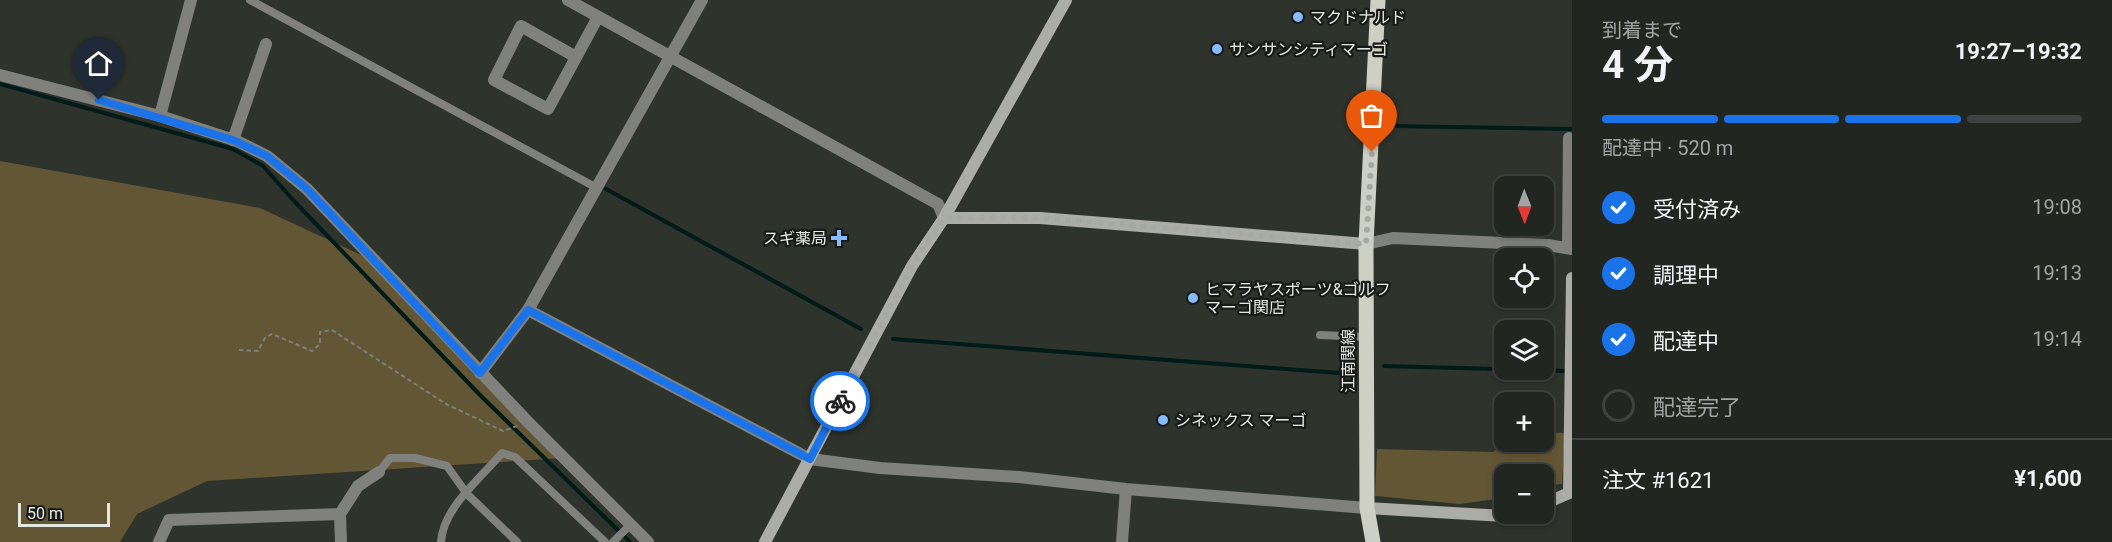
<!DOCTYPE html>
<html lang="ja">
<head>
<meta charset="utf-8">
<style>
  :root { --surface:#222621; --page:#2a2e2a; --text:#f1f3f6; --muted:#a2a5a5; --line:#3f433f; --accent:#1a73e8 }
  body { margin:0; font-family:Roboto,"Noto Sans JP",sans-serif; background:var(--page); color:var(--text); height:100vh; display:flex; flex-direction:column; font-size:22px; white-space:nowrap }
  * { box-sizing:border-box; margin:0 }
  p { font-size:20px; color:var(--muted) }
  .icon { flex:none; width:33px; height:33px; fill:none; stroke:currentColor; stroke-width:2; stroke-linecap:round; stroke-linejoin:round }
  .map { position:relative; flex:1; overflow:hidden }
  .sheet { display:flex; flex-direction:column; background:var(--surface); width:540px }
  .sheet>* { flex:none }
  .needle { width:39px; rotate:179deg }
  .buttons { position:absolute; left:1494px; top:176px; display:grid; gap:12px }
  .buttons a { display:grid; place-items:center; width:60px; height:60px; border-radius:12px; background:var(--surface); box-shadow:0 3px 9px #0003,0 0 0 2px var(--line); font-size:30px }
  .scale { position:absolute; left:18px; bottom:15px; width:92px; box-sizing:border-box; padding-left:6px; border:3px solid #e5e9e4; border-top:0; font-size:16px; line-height:21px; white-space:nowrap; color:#e5e9e4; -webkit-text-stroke:4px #181a17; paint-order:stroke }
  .pin { position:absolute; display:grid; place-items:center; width:51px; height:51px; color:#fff; margin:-62px -26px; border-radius:50% 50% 50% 0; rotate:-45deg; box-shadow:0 0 6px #0007 }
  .pin .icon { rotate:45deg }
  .courier { position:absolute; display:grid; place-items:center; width:60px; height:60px; margin:-30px; border:4px solid #1a73e8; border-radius:50%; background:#fff; color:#222; box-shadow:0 2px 8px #0007 }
  .overview em { font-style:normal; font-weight:700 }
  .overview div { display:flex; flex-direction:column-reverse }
  .overview { display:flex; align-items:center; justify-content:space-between; height:102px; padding:0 30px }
  h1 { font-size:39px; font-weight:700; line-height:45px }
  .bar { display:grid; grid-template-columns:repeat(4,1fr); gap:9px 6px; align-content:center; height:72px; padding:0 30px }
  .bar i { height:8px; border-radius:4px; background:var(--line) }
  .bar .on { background:var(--accent) }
  .bar p { grid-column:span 4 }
  .line { display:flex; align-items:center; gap:15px; padding:0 30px; border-top:2px solid var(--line) }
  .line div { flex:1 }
  ol { padding:0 30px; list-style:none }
  li { display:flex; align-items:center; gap:18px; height:66px }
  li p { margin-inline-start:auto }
  li .icon { padding:6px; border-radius:50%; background:var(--accent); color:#fff; stroke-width:4 }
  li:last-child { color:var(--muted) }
  li i { width:33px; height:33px; border:3px solid var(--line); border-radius:50% }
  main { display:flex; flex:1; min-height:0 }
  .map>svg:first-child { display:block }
  .green { fill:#625634 }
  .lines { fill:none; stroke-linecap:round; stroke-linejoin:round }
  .stream { stroke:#001b18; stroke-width:4 }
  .path { stroke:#7b807a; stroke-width:2; stroke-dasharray:4.5 3; stroke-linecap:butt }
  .lane { stroke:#80817c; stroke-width:8 }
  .street { stroke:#80817c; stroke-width:12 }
  .secondary { stroke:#acada6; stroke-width:12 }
  .primary { stroke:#ced0c6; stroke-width:15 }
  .done { stroke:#a5a9a4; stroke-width:6; stroke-dasharray:0 10.8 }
  .route { stroke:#1a73e8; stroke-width:8 }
  .poi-dot { fill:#87bbfb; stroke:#181a17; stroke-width:2 }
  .labels { text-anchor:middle; stroke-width:4.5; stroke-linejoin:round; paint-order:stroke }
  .poi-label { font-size:16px; fill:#e5e9e4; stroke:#181a17; text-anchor:start }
  .street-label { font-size:16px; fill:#e5e9e4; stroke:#181a17 }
</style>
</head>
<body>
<main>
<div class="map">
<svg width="1572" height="542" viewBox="0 0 1572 542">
  <rect width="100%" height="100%" fill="#2e332c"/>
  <!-- green -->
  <path class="green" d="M0,161L260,208L374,261L563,458L207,481L137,514L120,542H0Z
    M1544,432L1565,433L1562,484L1544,486V474H1504V498L1460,504L1375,496L1377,449L1493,452L1513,441H1544Z"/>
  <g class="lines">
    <!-- stream -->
    <path class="stream" d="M0,84L233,149L263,166L294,201L479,394L630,542
      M1389,126L1572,129
      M606,189L861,329
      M893,339L1352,374
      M1384,366L1568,371"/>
    <!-- path -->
    <path class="path" d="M239,350L258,351L265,338L272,334L312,351L320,344V332L332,330L446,404L503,431L517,426"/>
    <!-- lane -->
    <path class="lane" d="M250,0L597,188
      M1320,335L1366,337
      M379,472L390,458H415L447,466L467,494L517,542
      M441,542C443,508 480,479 502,453L515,457L605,542
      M613,542L630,525"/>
    <!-- street -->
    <path class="street" d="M568,0L938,204L944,218
      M576,57L521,26L494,80L548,109L598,17
      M0,75L160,116L237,141L267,156L307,189L528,422L648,542
      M160,116L191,0
      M233,140L266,44
      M1366,244L1393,238L1548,245L1572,249
      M1568,247L1569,138
      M528,310L810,459L880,468L1019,477L1126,489L1367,508
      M480,373L528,310L702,0
      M159,542L169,520L340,514
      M341,542L340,514L358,486L379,472
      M1122,542L1126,489"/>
    <!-- secondary -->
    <path class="secondary" d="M944,218H1040L1366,244
      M1544,504L1569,493L1572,278
      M1367,508L1504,516L1515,513
      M765,542L912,266L944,218L1066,0"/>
    <!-- primary -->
    <path class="primary" d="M1373,542L1367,508L1366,244L1378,0"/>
  </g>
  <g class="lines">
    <!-- done -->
    <path class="done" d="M840,401L912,266L944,218H1040L1366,244L1372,152"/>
    <!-- route -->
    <path class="route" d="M99,100L233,140L267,156L307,189L480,373L528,310L810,459L840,401"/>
  </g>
  <!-- markers -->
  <g class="poi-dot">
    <circle cx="1298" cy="17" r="6"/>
    <circle cx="1217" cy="49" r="6"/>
    <path d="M836 229h6v6h6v6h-6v6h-6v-6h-6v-6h6z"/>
    <circle cx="1193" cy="298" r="6"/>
    <circle cx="1163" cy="420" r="6"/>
  </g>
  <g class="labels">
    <!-- poi labels -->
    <g class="poi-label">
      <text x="1310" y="23">マクドナルド</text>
      <text x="1229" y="55">サンサンシティマーゴ</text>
      <text x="827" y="244" text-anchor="end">スギ薬局</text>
      <text x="1205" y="295">ヒマラヤスポーツ&amp;ゴルフ<tspan x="1205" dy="18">マーゴ関店</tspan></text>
      <text x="1175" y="426">シネックス マーゴ</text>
    </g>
    <!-- street labels -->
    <g class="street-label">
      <text transform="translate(1348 361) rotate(-90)" y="6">江南関線</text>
    </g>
  </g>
</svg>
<div class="buttons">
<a><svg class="needle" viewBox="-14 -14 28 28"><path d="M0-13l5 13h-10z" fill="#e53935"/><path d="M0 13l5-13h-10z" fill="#a2a5a5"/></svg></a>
<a><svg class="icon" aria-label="locate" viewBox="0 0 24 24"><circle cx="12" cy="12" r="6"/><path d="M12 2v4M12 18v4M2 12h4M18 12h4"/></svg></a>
<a><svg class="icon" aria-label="layers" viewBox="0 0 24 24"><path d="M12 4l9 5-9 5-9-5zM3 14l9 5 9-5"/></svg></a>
<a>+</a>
<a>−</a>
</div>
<div class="scale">50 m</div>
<div class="pin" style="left:1372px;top:152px;background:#ea580c"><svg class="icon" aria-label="bag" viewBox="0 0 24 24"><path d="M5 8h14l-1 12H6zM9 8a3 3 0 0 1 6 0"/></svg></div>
<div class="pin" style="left:99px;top:100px;background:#1f2937"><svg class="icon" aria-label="home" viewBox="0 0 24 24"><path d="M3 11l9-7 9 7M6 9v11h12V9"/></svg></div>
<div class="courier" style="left:840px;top:401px"><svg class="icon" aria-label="bike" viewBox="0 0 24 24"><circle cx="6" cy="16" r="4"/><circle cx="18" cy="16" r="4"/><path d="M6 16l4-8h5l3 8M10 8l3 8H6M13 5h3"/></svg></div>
</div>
<section class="sheet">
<div class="overview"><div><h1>4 分</h1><p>到着まで</p></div><em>19:27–19:32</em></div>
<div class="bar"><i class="on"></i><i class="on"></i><i class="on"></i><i></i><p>配達中 · 520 m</p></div>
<ol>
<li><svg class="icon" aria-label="check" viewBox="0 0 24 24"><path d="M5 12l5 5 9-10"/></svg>受付済み<p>19:08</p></li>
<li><svg class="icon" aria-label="check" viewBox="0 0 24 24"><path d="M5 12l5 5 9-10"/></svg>調理中<p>19:13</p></li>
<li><svg class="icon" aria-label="check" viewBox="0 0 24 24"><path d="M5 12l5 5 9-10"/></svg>配達中<p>19:14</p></li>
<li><i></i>配達完了</li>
</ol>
<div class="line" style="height:78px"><div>注文 #1621</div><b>¥1,600</b></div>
</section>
</main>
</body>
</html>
